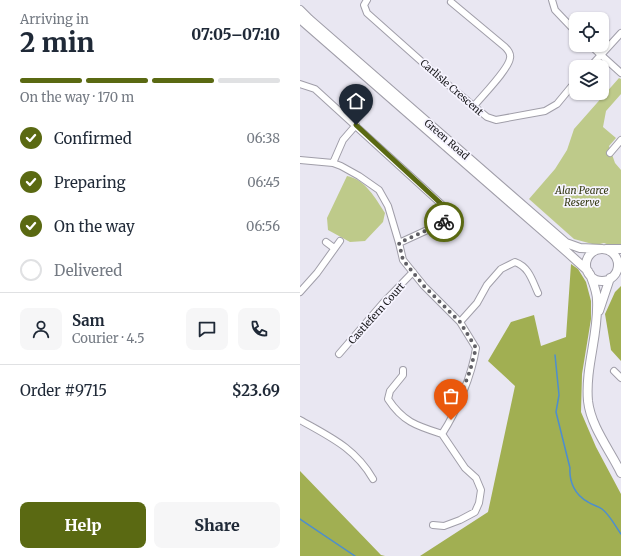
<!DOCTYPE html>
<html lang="en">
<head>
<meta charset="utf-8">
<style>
  :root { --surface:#fff; --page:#f6f6f7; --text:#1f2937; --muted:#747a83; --line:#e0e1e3; --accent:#5a6912 }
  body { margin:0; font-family:Merriweather,serif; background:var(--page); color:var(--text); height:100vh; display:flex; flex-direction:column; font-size:15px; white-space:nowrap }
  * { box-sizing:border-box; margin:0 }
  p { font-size:13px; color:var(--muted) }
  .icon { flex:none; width:22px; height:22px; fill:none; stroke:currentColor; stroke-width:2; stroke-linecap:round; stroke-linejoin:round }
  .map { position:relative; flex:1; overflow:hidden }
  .panel { display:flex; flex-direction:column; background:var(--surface); width:300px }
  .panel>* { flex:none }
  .controls { position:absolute; left:269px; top:12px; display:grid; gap:8px }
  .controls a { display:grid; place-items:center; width:40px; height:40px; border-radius:8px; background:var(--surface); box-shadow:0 1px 3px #0004; font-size:20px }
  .pin { position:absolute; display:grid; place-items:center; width:34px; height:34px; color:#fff; margin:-41px -17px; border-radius:50% 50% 50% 0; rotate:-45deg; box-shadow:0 0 4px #0007 }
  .pin .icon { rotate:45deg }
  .courier { position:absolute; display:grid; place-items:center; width:40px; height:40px; margin:-20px; border:3px solid #5a6912; border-radius:50%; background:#fff; color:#222; box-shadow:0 1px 5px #0007 }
  .overview em { font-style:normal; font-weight:800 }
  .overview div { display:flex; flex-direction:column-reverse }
  .overview { display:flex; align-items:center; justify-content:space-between; height:68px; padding:0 20px }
  h1 { font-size:26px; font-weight:800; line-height:30px }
  .bar { display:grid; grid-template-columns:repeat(4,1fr); gap:6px 4px; align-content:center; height:48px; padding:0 20px }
  .bar i { height:5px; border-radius:3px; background:var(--line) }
  .bar .on { background:var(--accent) }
  .bar p { grid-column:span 4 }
  .line { display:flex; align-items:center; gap:10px; padding:0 20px; border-top:1px solid var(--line) }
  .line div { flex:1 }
  .round { display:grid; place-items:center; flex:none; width:42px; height:42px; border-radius:8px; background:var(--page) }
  ol { padding:0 20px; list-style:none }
  li { display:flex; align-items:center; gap:12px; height:44px }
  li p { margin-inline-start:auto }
  li .icon { padding:4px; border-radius:50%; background:var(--accent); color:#fff; stroke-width:4 }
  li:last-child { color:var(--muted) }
  li i { width:22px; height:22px; border:2px solid var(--line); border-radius:50% }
  .primary-button { display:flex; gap:8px; margin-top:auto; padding:8px 20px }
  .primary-button a { flex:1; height:46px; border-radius:8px; background:var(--accent); color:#fff; font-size:16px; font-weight:800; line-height:46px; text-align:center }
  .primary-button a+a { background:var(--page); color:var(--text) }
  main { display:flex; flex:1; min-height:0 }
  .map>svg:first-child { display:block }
  .green { fill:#beca8a }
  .forest { fill:#a1af52 }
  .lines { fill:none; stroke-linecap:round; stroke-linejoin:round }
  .stream { stroke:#4d8ecf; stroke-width:1.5 }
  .street-casing { stroke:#a09ea9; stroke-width:8 }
  .secondary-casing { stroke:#a09ea9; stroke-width:10 }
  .street { stroke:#fff; stroke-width:6 }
  .secondary { stroke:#fff; stroke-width:8 }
  .done { stroke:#616066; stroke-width:4; stroke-dasharray:0 7.2 }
  .route { stroke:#5a6912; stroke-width:5 }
  .labels { text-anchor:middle; stroke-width:3.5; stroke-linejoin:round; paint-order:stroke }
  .street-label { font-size:10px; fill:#18181b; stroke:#f6f4ff }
  .park-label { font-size:10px; font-style:italic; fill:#30350d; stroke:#f6f4ff }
</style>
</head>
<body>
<main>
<section class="panel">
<div class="overview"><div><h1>2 min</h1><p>Arriving in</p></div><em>07:05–07:10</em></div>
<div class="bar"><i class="on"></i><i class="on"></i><i class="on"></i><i></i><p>On the way · 170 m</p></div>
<ol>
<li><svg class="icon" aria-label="check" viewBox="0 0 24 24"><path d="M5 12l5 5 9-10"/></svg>Confirmed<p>06:38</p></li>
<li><svg class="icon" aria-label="check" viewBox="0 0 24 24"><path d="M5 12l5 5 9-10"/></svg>Preparing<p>06:45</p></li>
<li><svg class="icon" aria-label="check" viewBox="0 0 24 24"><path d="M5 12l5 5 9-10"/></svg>On the way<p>06:56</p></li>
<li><i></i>Delivered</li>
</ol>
<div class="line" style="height:72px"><a class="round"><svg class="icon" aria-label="person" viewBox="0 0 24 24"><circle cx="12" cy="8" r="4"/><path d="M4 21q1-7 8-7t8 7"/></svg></a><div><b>Sam</b><p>Courier · 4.5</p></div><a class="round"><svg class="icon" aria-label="chat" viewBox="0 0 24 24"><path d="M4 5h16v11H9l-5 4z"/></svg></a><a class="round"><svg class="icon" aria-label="phone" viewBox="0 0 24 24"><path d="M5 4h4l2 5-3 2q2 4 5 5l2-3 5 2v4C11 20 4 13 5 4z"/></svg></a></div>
<div class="line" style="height:52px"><div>Order #9715</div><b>$23.69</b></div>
<div class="primary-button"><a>Help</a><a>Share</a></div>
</section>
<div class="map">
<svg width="321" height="556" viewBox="0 0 321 556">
  <rect width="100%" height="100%" fill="#e9e7f2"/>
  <!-- green -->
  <path class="green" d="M319,78L321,79V94L306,111L303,127L316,138L309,146L315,163L321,170V245L312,246L304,243L296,245L274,239L229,199L255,169L267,150L274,129Z
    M47,176C65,179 76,199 85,213L83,222L65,241L50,242L28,230L27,218Z"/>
  <!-- forest -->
  <path class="forest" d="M271,264L278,269L286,282L291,301V319L282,374L281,412L296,447L321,494V556H120L188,512L215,386L188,361L211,322L234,315L241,346L266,337Z
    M321,286V361L311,350L305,314L315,292Z
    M0,471L81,555L85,556H0Z"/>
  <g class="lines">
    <!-- stream -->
    <path class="stream" d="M255,355L259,395L256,412L270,468C269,482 275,495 288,502C292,505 298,506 302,509C310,515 315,526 321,534
      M0,519L55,556"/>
    <!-- street casing -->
    <g class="street-casing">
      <path id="street" d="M67,0L64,5L67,13L140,78L187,117L196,120L245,111L257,104L276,81
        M252,0L255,10L276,32
        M151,2L205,47C208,50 211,54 210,58C209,69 182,96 174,106
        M290,45L321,73
        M290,67L321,33
        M0,84L15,89L150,212L151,217L147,221L99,243
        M310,153L321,140
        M0,160L33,163L41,166L59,176L79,190L88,206L99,243L103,260L124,286L160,322L176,348C172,375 157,411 142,434
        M33,163L43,140L56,125
        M26,242L34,248
        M0,292L17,273L40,241
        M160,322L177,303L187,285L201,269L215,262C229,267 232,280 238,293
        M39,354L83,303L113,272
        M103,370V375L90,391L88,399C103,422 117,426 142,434
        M314,371L321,378
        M0,420C30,437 55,448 73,479
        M133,525L144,526L160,520L175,512L179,503L181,490L176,478L165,468L142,434"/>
    </g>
    <!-- secondary casing -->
    <g class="secondary-casing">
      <path id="secondary" d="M0,10L9,19L266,243L280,248L302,249
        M0,19L267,252L288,271
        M306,249H321
        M286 265a16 16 0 1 1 32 0a16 16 0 1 1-32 0Z
        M290,274C293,283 297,291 297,300C299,334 285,367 288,401C291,427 310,450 321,473
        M299,311L310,278"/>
    </g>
    <!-- street -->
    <use href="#street" class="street"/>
    <!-- secondary -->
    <use href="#secondary" class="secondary"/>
  </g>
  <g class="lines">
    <!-- done -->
    <path class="done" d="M144,222L99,243L103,260L124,286L160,322L176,348L170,371L151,420"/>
    <!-- route -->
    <path class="route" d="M56,125L150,212L151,217L144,222"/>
  </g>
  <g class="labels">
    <!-- street labels -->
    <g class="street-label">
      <text transform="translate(152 87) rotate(41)" y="4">Carlisle Crescent</text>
      <text transform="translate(147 139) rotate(41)" y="4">Green Road</text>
      <text transform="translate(76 313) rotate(-48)" y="4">Castlefern Court</text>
    </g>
    <!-- park labels -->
    <g class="park-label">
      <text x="282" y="194">Alan Pearce<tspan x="282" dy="12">Reserve</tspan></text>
    </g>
  </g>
</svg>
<div class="controls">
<a><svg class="icon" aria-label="locate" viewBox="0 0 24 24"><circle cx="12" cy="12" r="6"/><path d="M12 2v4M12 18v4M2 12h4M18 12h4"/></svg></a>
<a><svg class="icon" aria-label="layers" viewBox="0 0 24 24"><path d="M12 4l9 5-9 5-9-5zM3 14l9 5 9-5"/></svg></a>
</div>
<div class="pin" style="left:151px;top:420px;background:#ea580c"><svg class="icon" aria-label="bag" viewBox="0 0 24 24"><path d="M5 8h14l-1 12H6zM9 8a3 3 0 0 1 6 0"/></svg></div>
<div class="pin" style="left:56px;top:125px;background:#1f2937"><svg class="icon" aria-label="home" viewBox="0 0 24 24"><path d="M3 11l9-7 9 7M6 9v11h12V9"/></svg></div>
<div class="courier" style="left:144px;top:222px"><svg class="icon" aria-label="bike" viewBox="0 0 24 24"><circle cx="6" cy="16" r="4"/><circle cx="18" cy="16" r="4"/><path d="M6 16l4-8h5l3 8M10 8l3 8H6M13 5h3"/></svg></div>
</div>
</main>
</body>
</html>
